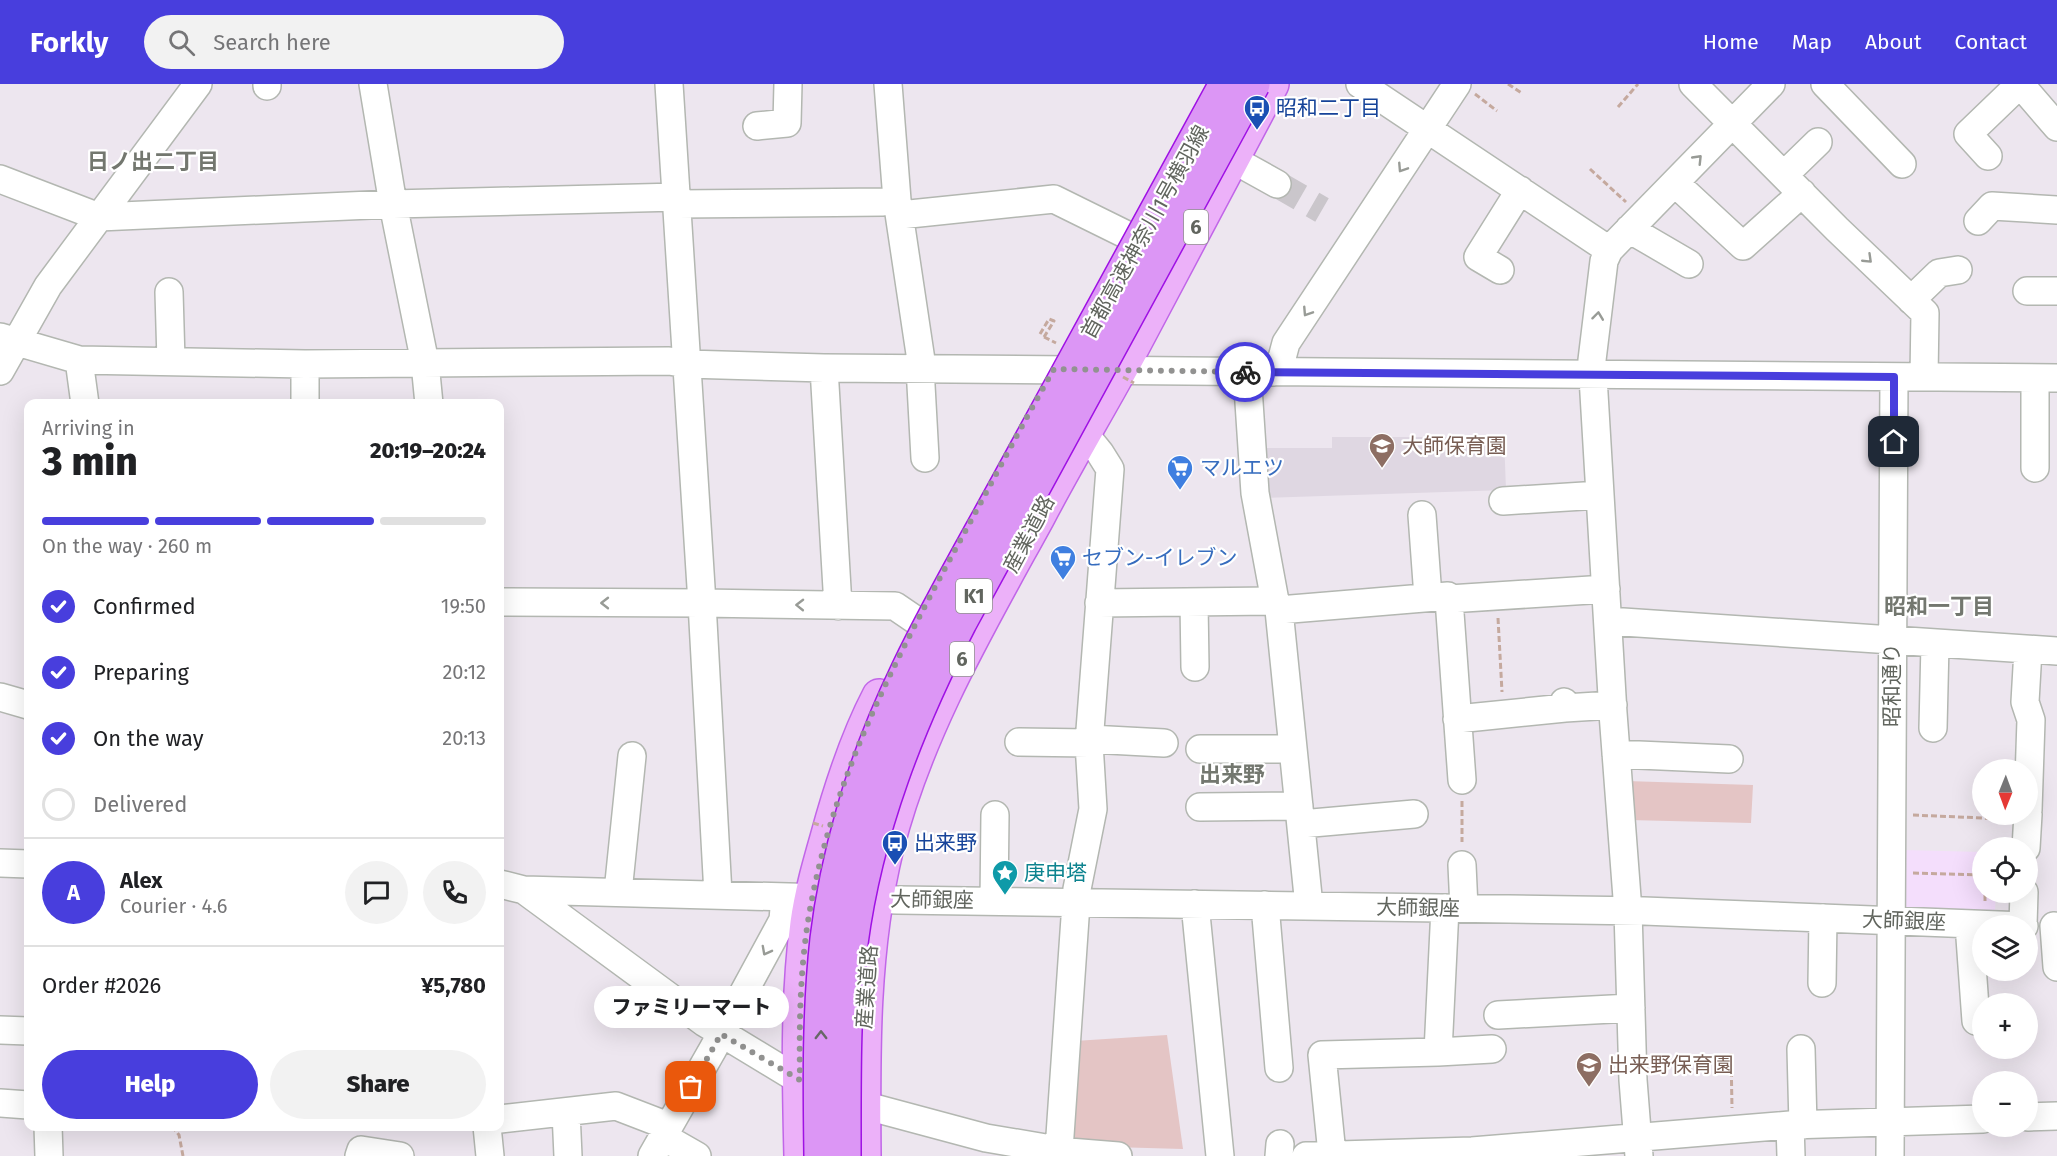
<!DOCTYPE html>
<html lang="en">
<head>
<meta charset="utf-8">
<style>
  :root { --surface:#fff; --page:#f2f2f2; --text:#202124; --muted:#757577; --line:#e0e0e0; --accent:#483edd }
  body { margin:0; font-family:"Fira Sans","Noto Sans JP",sans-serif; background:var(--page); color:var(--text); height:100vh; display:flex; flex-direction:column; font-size:22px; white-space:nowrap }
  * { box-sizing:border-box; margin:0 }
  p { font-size:20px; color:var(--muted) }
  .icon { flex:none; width:33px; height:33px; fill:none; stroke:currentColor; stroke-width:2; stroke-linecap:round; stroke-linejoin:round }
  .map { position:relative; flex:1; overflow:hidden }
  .side { position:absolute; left:24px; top:315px; width:480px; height:732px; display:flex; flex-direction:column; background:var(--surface); border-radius:12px; box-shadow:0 6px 24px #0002 }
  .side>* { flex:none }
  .needle { width:39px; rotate:181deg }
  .fabs { position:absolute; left:1972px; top:675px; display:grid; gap:12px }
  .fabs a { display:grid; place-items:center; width:66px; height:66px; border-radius:50%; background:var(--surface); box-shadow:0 6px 24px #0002; font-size:30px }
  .pin { position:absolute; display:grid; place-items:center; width:51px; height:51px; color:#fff; margin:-26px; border-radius:12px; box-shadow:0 3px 9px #0006 }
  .courier { position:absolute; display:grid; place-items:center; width:60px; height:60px; margin:-30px; border:4px solid #483edd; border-radius:50%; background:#fff; color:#222; box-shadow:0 2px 8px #0007 }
  .bubble { position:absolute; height:42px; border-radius:21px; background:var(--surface); box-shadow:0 6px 24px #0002; font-size:20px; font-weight:800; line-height:42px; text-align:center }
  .overview em { font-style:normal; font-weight:800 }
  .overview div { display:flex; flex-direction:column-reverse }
  .overview { display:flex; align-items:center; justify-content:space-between; height:102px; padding:0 18px }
  h1 { font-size:39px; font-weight:800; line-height:45px }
  .bar { display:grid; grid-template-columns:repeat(4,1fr); gap:9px 6px; align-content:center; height:72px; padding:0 18px }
  .bar i { height:8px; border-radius:4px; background:var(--line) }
  .bar .selected { background:var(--accent) }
  .bar p { grid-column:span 4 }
  .line { display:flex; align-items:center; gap:15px; padding:0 18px; border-top:2px solid var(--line) }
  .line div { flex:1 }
  .round { display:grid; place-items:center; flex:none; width:63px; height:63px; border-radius:32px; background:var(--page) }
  ol { padding:0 18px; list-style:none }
  li { display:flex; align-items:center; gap:18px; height:66px }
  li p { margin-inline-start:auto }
  li .icon { padding:6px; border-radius:50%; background:var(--accent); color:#fff; stroke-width:4 }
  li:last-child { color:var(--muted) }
  li i { width:33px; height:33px; border:3px solid var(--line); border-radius:50% }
  .primary-button { display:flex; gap:12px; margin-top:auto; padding:12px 18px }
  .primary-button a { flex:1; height:69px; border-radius:36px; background:var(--accent); color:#fff; font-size:24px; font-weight:800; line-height:69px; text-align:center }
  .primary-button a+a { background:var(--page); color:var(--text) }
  header { display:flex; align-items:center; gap:36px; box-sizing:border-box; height:84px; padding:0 30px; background:var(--accent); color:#fff }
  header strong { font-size:28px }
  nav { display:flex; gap:33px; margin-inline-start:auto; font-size:21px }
  .search { width:420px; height:54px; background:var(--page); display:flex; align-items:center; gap:15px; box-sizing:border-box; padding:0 21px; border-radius:33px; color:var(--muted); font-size:22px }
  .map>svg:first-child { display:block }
  .commercial { fill:#f4defc }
  .education { fill:#dfd7e2 }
  .green { fill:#e4c5c5 }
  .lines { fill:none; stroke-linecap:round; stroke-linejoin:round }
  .minor-tunnel { stroke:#cac6cb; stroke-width:27; stroke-dasharray:27 14; stroke-linecap:butt }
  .minor-casing { stroke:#b3b7b1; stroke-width:30 }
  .major-casing { stroke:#c166e8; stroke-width:36 }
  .path { stroke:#c5a99e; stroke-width:3; stroke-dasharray:6 3; stroke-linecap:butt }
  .minor { stroke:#fff; stroke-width:27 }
  .major { stroke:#ecb1f9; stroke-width:33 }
  .highway-bridge-casing { stroke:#9f11e4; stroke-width:36; stroke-linecap:butt }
  .path-bridge { stroke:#c5a99e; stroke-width:3; stroke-dasharray:6 3; stroke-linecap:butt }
  .highway-bridge { stroke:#dc96f5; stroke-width:33 }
  .oneway { stroke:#989b96 }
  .oneway2 { stroke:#676766 }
  .done { stroke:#929291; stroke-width:6; stroke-dasharray:0 10.8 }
  .route { stroke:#483edd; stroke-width:8 }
  .labels { text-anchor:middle; stroke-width:4.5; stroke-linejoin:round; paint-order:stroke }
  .shield { fill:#fff; stroke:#90938e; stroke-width:1.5 }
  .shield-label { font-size:20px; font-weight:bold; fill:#61655e }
  .transit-label { font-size:21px; fill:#164399; stroke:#fff; text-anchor:start }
  .street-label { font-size:21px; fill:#61655e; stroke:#fff }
  .education-label { font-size:21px; fill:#785e54; stroke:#fff; text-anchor:start }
  .shop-label { font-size:21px; fill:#366cbe; stroke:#fff; text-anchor:start }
  .culture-label { font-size:21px; fill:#0d838f; stroke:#fff; text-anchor:start }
  .neighbourhood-label { font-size:22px; font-weight:bold; fill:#73776f; stroke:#fff }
</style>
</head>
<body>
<header>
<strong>Forkly</strong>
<div class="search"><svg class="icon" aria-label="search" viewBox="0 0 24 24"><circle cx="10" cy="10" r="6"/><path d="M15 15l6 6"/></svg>Search here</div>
<nav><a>Home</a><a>Map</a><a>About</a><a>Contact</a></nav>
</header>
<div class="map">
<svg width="2057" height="1072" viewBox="0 0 2057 1072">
  <rect width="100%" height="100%" fill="#ede6ef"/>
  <!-- commercial -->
  <path class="commercial" d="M1902,766L1983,768V808L1996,809L1995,827L1901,825Z"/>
  <!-- education -->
  <path class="education" d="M1332,353H1504L1506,406L1260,414L1259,364H1332Z"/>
  <!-- green -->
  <path class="green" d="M1626,697L1753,701L1751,739L1629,736Z
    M1167,951L1183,1065L1112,1063L1068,1054L1075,957Z"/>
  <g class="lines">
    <!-- minor-tunnel -->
    <path class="minor-tunnel" d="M1277,100L1322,126"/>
    <!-- minor casing -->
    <g class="minor-casing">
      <path id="minor" d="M373,0L393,120L425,279L429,320
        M669,0L702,519L718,810
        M888,0L897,116L922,283
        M1360,0L1609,166
        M1693,0L1837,145L1925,229L1924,293
        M1825,0L1902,80
        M2020,0L2057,43
        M267,2V0
        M757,42L787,39L788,0
        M1988,72L1968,50L2020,0
        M1232,75L1277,100
        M1784,91L1818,58
        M0,95L99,133L393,120L678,113
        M1675,99L1743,162L1802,109
        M678,120L883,118L897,116
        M900,131L1054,115L1129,152
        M1978,137L1992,122L2057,126
        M1629,145L1689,180
        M1500,186L1478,173L1520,106
        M2027,207H2057
        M169,208L171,277
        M1911,216L1939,189L1958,186
        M0,253L79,276L305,280L669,277L687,280L824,284L2057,294
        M79,276L85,320
        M920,283L925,374
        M824,284L838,522
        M0,287L48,202L198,0
        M1247,288L1255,409L1275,517L1279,526L1309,822
        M1273,288L1282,274L1286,259L1457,0
        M305,320V280
        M2035,384V294
        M1503,417L1600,411
        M1422,431L1428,513
        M1449,515L1462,696
        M500,518L702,519L895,522L917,537
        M1194,518L1195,583
        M1099,519L1275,517
        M1279,526L1448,512L1449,515L1606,505
        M1608,537L2057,567
        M0,613L28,621
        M1564,618L1565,624L1613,621
        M1457,635L1565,624
        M1933,644L1935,560
        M1090,655L1164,659
        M1019,658L1089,659
        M1200,665H1293
        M1616,670L1729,675
        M1200,723L1299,722
        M2028,726L2031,636L2025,618L2028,566
        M1301,740L1414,730
        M2026,764L2028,730
        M0,779L28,780
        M1462,781L1464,824
        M500,800L524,806L898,816L1644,827L2024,842
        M524,806L705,939L799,996L863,1021L986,1054L1069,1068L1118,1072
        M618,808L632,672
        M994,817L995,731
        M1195,820L1220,1072
        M1265,821L1279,984
        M1969,840L1976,937
        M2023,841L2024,808
        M2054,842L2057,883
        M1822,899L1823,834
        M1498,931L1631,924
        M0,946L28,947
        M1801,965L1803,1041
        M1438,968L1492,965
        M0,1019L28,1021
        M566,1028L568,1072
        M2028,1033L2057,1032
        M500,1035L616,1022L668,1042
        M1790,1041L1791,1072
        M48,1042L49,1072
        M487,1042L490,1072
        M662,1052L697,1072
        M1059,1066L1077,805L1093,725L1089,659L1110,385L1100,369L1083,348
        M1332,1070L1322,971L1438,968L1445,824
        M359,1072L361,1066L400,1072
        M652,1072L713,965L783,836L785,813
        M1279,1072L1280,1060
        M1306,1072L1472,1067L1790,1041L1983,1035
        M1639,1072L1633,996L1628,827L1613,629L1592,276L1604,177L1609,166L1771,0
        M1890,1072L1894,293"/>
    </g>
    <!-- major casing -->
    <g class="major-casing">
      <path id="major" d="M801,1072C799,994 797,916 807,839C811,810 819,782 827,754C840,706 856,656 879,612
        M864,1072C863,968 862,864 887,763C917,645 980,539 1038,433C1068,376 1101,321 1132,264C1179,176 1225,88 1272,0"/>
    </g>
    <!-- path -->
    <path class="path" d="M1508,0L1523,10
      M1475,10L1497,27
      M1618,23L1638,0
      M1590,85L1626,118
      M1040,250L1049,235L1054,237L1044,253
      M1498,534L1502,608
      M1462,717V758
      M1913,731L2005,735
      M1913,789L1983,791
      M1985,817V808
      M1731,969L1732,1024
      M172,1042L179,1051L183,1072"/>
    <!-- minor -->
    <use href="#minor" class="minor"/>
    <!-- major -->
    <use href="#major" class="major"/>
    <!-- highway-bridge casing -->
    <g class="highway-bridge-casing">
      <path id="highway-bridge" d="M821,1072C820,1000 819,927 827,855C832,813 841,771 853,729C885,612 949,507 1007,401C1080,268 1153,134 1226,0
        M844,1072C844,1001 843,929 851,859C866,745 908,639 960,538L1253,0"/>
    </g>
    <!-- path-bridge -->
    <path class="path-bridge" d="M1044,253L1056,259
      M1123,293L1134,299
      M813,739L823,742"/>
    <!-- highway-bridge -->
    <use href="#highway-bridge" class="highway-bridge"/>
  </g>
  <!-- one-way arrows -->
  <defs><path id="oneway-chevron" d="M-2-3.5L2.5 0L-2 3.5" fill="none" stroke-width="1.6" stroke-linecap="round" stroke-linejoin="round" transform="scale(1.5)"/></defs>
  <g class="oneway">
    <use href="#oneway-chevron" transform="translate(1698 75) rotate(-46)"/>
    <use href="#oneway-chevron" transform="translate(1402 84) rotate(123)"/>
    <use href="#oneway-chevron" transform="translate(1868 175) rotate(44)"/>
    <use href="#oneway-chevron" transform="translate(1307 228) rotate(123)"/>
    <use href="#oneway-chevron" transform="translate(1598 232) rotate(-83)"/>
    <use href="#oneway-chevron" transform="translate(605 519) rotate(-180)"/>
    <use href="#oneway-chevron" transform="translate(800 521) rotate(-179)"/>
    <use href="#oneway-chevron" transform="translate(766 867) rotate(118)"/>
  </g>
  <use class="oneway2" href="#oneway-chevron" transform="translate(821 951) rotate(-90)"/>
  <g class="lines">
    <!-- done -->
    <path class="done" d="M691,1003L721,950L800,996C799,936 800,874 812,815C837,686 894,579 956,464C989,404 1020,344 1054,285L1245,288"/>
    <!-- route -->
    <path class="route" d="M1245,288L1894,293V358"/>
  </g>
  <!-- icons -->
  <defs>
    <g id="bus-pin" transform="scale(1.35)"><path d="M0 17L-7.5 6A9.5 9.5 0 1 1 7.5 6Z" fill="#1a4fb4" stroke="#fff"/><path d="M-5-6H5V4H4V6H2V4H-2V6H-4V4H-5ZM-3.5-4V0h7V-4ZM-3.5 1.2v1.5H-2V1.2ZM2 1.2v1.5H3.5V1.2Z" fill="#fff"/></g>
    <g id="school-pin" transform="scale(1.35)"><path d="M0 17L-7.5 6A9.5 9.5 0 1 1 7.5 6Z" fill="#8d6e63" stroke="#fff"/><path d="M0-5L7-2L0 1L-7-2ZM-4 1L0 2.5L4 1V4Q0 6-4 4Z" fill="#fff"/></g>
    <g id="supermarket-pin" transform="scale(1.35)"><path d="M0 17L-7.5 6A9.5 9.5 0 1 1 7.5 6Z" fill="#3f7fe0" stroke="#fff"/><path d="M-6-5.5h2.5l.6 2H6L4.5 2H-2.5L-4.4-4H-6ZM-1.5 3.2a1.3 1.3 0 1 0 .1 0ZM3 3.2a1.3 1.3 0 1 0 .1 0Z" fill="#fff"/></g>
    <g id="sight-pin" transform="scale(1.35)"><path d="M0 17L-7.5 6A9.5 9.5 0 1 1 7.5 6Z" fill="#0f9aa8" stroke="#fff"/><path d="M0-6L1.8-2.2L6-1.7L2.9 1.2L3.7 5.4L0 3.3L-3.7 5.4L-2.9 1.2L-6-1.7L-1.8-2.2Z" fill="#fff"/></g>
  </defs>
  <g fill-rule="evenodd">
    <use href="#bus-pin" x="1257" y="24"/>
    <use href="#school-pin" x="1382" y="362"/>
    <use href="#supermarket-pin" x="1180" y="384"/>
    <use href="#supermarket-pin" x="1063" y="474"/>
    <use href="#bus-pin" x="895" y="759"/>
    <use href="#sight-pin" x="1005" y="789"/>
    <use href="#school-pin" x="1589" y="981"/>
  </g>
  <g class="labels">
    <!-- shield labels -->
    <g class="shield">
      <rect x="1184" y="126" width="24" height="34" rx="4.5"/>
      <rect x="956" y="495" width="36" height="34" rx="4.5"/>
      <rect x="950" y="558" width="24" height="34" rx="4.5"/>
    </g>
    <g class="shield-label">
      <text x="1196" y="150">6</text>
      <text x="974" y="519">K1</text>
      <text x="962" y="582">6</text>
    </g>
    <!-- transit labels -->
    <g class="transit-label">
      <text x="1276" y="31">昭和二丁目</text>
      <text x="914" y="766">出来野</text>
    </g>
    <!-- street labels -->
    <g class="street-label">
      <text transform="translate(1145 148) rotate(-61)" y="7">首都高速神奈川1号横羽線</text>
      <text transform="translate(1029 450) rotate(-62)" y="7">産業道路</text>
      <text transform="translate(1892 601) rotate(-90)" y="7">昭和通り</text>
      <text transform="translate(932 816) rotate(1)" y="7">大師銀座</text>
      <text transform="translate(1418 824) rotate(1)" y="7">大師銀座</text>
      <text transform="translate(1904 837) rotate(2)" y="7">大師銀座</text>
      <text transform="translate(867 903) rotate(-86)" y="7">産業道路</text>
    </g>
    <!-- education labels -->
    <g class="education-label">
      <text x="1402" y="369">大師保育園</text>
      <text x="1608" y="988">出来野保育園</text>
    </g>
    <!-- shop labels -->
    <g class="shop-label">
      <text x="1200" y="391">マルエツ</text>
      <text x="1082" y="481">セブン-イレブン</text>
    </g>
    <!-- culture labels -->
    <g class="culture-label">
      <text x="1024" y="796">庚申塔</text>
    </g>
    <!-- neighbourhood labels -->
    <g class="neighbourhood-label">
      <text x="153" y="85">日ノ出二丁目</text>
      <text x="1939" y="530">昭和一丁目</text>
      <text x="1232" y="698">出来野</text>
    </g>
  </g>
</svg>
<div class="fabs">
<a><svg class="needle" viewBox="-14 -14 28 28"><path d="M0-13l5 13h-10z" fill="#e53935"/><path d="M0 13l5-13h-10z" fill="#757577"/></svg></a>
<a><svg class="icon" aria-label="locate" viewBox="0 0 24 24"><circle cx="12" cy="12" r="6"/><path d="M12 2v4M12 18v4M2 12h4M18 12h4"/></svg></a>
<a><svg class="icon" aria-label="layers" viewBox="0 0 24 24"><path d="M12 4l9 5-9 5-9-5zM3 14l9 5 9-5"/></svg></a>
<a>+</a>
<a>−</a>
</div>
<div class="pin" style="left:691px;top:1003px;background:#ea580c"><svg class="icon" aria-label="bag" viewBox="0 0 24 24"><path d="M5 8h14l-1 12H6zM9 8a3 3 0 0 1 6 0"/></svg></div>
<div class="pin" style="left:1894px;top:358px;background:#1f2937"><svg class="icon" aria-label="home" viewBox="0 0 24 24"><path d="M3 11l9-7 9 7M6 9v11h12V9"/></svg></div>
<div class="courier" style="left:1245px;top:288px"><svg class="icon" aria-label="bike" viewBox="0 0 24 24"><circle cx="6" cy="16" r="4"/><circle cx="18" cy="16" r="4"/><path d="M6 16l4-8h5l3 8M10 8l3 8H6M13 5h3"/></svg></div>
<div class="bubble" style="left:594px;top:902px;width:195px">ファミリーマート</div>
<section class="side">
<div class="overview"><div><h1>3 min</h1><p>Arriving in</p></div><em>20:19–20:24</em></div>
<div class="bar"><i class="selected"></i><i class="selected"></i><i class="selected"></i><i></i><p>On the way · 260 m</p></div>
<ol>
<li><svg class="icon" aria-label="check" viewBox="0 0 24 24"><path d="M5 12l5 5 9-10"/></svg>Confirmed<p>19:50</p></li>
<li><svg class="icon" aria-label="check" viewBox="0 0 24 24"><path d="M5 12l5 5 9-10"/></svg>Preparing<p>20:12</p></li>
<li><svg class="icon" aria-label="check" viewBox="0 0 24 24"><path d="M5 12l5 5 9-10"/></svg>On the way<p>20:13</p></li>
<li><i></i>Delivered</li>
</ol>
<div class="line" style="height:108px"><b class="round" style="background:var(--accent);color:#fff">A</b><div><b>Alex</b><p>Courier · 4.6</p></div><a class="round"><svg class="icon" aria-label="chat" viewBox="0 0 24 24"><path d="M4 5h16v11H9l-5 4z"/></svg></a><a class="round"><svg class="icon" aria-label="phone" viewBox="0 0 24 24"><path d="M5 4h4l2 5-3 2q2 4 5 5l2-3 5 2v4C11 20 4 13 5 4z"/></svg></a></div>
<div class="line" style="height:78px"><div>Order #2026</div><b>¥5,780</b></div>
<div class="primary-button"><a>Help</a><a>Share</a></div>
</section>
</div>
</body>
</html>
